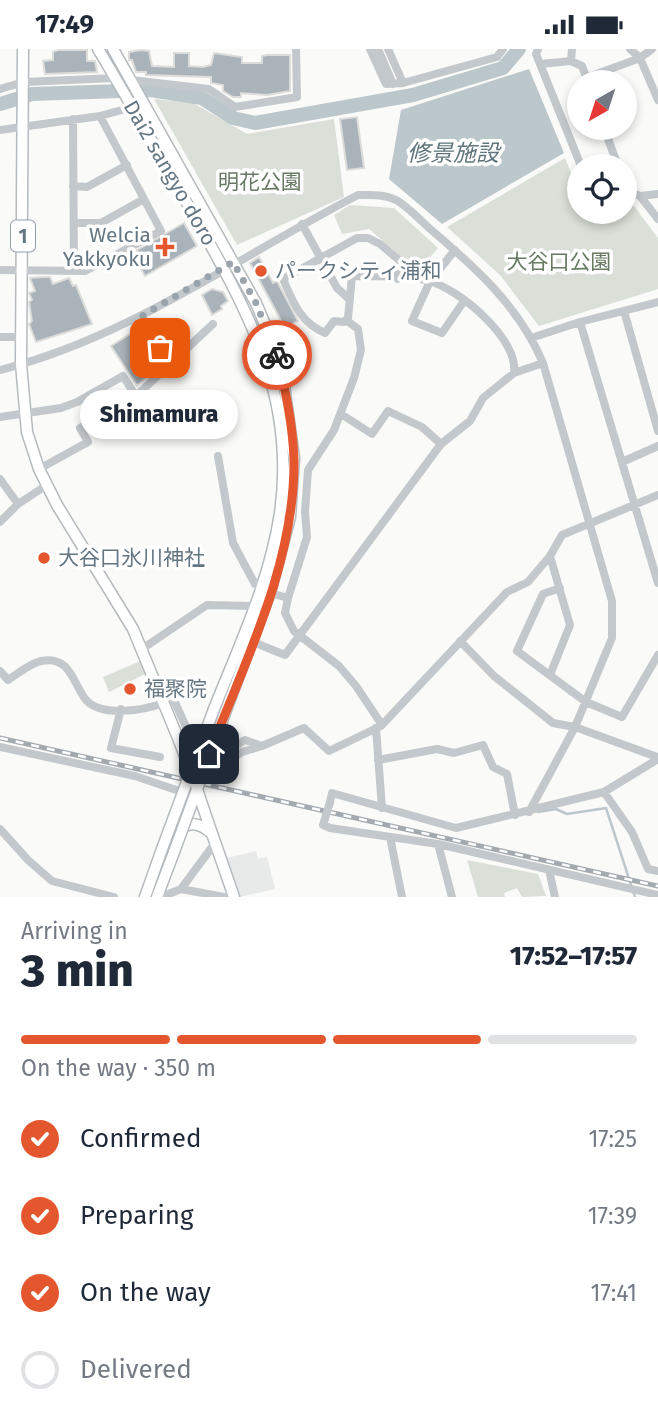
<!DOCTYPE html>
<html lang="en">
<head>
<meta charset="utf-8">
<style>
  :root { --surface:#fff; --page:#f6f6f7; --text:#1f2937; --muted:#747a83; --line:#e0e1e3; --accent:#e4572e }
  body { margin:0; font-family:"Fira Sans","Noto Sans JP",sans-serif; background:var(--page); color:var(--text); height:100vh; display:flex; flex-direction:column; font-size:26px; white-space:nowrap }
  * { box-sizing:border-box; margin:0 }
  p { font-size:23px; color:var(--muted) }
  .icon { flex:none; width:38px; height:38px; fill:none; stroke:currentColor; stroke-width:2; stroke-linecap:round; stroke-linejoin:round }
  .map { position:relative; height:848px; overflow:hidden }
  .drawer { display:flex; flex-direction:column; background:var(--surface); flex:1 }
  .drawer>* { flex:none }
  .needle { width:46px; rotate:219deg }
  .fabs { position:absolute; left:567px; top:21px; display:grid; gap:14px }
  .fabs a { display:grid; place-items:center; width:70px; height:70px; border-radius:50%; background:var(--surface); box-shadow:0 4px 10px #0003; font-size:35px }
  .pin { position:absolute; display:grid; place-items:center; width:60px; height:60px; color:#fff; margin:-30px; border-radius:14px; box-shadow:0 4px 10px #0006 }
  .courier { position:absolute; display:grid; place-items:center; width:70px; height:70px; margin:-35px; border:5px solid #e4572e; border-radius:50%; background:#fff; color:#222; box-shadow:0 2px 9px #0007 }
  .bubble { position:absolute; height:49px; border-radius:24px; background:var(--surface); box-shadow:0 4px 10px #0003; font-size:23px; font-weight:800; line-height:49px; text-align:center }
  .overview em { font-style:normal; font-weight:800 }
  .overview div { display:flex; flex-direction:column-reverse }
  .overview { display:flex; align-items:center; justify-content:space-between; height:119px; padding:0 21px }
  h1 { font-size:46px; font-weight:800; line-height:52px }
  .bar { display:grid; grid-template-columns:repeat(4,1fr); gap:10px 7px; align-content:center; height:84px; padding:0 21px }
  .bar i { height:9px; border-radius:5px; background:var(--line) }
  .bar .current { background:var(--accent) }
  .bar p { grid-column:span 4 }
  ol { padding:0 21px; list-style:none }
  li { display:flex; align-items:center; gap:21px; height:77px }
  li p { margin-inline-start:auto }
  li .icon { padding:7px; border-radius:50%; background:var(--accent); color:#fff; stroke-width:4 }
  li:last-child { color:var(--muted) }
  li i { width:38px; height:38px; border:4px solid var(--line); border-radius:50% }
  .status { display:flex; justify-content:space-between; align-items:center; height:49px; padding:0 35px; background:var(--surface); direction:ltr }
  .status svg { height:19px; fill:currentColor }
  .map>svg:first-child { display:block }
  .built { fill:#e8e9e9 }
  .green { fill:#dadfd7 }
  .water { fill:#bbc7cb }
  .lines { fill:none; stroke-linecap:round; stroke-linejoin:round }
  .stream { stroke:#bbc7cb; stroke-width:2.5 }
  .river { stroke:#bbc7cb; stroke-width:14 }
  .building { fill:#aab3b9; stroke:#dcdcda; stroke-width:2 }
  .major-casing { stroke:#b5babe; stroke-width:13 }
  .minor { stroke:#c3c8cc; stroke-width:8 }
  .major { stroke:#fff; stroke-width:10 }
  .rail-casing { stroke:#a2aab0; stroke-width:5 }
  .rail { stroke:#fff; stroke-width:2.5; stroke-dasharray:8; stroke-linecap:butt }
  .major-bridge-casing { stroke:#b5babe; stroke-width:13; stroke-linecap:butt }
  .minor-bridge { stroke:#c3c8cc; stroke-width:8 }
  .major-bridge { stroke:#fff; stroke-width:10 }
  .done { stroke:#99a4ac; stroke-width:7; stroke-dasharray:0 12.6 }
  .route { stroke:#e4572e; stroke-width:9 }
  .poi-dot { fill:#e4572e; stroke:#fff; stroke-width:2.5 }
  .labels { text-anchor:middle; stroke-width:7; stroke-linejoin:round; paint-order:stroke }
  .shield { fill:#fff; stroke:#939fa8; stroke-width:2 }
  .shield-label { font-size:19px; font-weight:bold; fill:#657683 }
  .street-label { font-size:21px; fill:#657683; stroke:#fff }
  .park-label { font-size:21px; fill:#687a64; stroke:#fff }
  .poi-label { font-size:21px; fill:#657683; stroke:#fff; text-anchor:start }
  .water-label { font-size:23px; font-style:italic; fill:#60757c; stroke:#fff }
</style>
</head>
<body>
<div class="status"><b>17:49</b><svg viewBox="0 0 49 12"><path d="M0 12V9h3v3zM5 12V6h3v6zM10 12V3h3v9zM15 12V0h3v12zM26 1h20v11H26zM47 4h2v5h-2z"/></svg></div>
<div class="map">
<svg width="658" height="848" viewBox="0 0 658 848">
  <rect width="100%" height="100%" fill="#fafaf8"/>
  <!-- built -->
  <path class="built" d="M256,802L258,810L267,808L275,840L240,848L227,809Z"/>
  <!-- green -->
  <path class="green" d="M154,50L193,54L247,85L334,70L344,148L237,196Z
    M565,109L574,131L579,134V163H625V153L634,157L658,189V240L539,277L500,226L447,178Z
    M350,156L394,159L438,199L418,222L369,180L342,185L334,166Z
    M143,611L147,624L109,643L103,628Z
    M467,811L538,825L546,847L522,848L517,839L504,844L505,848H478Z"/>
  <!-- water -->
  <path class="water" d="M529,20L564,104L442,175L389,130L401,61Z"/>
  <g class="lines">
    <!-- stream -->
    <path class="stream" d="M538,763L556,760L567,765L606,759L635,848"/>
    <!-- river -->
    <path class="river" d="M0,55L32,45L150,41L202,49L233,69L255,74L413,46L503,19L519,0"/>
  </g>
  <!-- building -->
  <path class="building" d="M58,1H87V12H95L97,23L45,25L43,12L53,11V3Z
    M141,1L149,2L152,17L174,18V4H189V17L203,18L211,16L214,4L242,8V14H262V7L267,6H290V42L267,46L241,44V48H233L223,42V36L211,34V28L146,26V23H136L132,11H129V3Z
    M357,68L364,119L347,121L340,70Z
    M184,174L197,197L145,227L132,204Z
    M259,208L273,234L277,232L298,272L285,279L250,214Z
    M43,228H50L53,235L69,229L73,237L76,236L92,275L36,293L29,275L32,272L29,253L32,251L29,244L35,242L30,229Z
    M212,240L223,243L228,252L221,257L222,260L212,266L202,246Z
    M141,278L161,314L137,337L111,297Z"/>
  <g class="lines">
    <!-- major casing -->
    <g class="major-casing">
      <path id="major" d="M23,0L21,315L27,383L39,420L57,456L133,580L178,689
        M98,0C130,53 160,107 191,161C246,259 297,346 280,464C270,532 239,597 214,660
        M113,0L256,254L277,304L284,336L294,409L290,468L270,544L225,664
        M207,770L234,848
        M181,780C191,771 202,776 211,784
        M145,848L162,800
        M157,848L174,803"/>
    </g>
    <!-- minor -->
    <path class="minor" d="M370,0L386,35L403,34L497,8L503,0
      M378,0L393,35
      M388,0L403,34
      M538,0L536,5L581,117
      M630,0L640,9L658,51
      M571,12L572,0
      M540,15L571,12L582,17L588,33
      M586,29L640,9L652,0
      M131,31L209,40L235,58L297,48L296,0
      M0,40L24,33L115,29
      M73,70L74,222
      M604,79L618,117
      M0,81L100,67L133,58
      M73,137L87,138L127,116
      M625,141L640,147L658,170
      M640,147L658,145
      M74,174H101L144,150
      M302,175L337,239L348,249
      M455,201L430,232L412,272L442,284L464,252
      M0,221L85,222L161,182L100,67
      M398,230L399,211L380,195L368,189H357L283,230C294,255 300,273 325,284L334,272L344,273L348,269L352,227C376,228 406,225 429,232C459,240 519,290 514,324
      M624,262L658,382
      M142,267L170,316
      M580,273L658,534
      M0,288H21
      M531,289L580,273L658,253
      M0,321C129,289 241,206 358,146C370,146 384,145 396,151C407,157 419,170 429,179C475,218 519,257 543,314L612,552V589L575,678L529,763
      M341,365L372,385L388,362L422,378L441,395
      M0,368L61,359L77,353L123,327L136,347
      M218,407L233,494L255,535L261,537
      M622,413L658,397
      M39,420L88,393L80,379L136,347L213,275
      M0,430L18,455
      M0,473L18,455L47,436
      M550,507L570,576L550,626
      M560,539L543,545L517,602L586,653L622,668L658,606
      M270,544L288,549L285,564L294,582L339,617L356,637L382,676
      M288,549L307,488L305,463L308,421L334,381L354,329L361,301L358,280L346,271
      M460,592L494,627L553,674L575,678L657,708
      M253,593L285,606L441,395L470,372L483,349L514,324L543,314
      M142,600L207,556L254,557
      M0,622L8,631C17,625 31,614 41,612C71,606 73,635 86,651C103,669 144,661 164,654
      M159,640H169L187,680L223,705L245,691L262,697L304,679L329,702L381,677L507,543L528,533L550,507L562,486L658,446
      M121,660L111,699L160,708
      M376,679L382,759
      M0,698L135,727L182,743
      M378,711L437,700L454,704L483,696L493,718L507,725L515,766
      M222,716L242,703L262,697
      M604,743L632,783L648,820L658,822
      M330,753L332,744L456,779L604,743L658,710
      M327,763L323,776L330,779L438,795L658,846
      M0,780L28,811L52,832L114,848
      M390,788L402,848
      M438,795L452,848
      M549,821L555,848
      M181,840L215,794
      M161,848L181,840L224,848"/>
    <!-- major -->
    <use href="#major" class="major"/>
    <!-- rail casing -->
    <g class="rail-casing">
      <path id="rail" d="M0,689L658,837"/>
    </g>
    <!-- rail -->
    <use href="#rail" class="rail"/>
    <!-- major-bridge casing -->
    <g class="major-bridge-casing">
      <path id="major-bridge" d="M178,689L191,723
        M196,737L207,770
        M162,800L214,660
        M174,803L225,664"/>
    </g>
    <!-- minor-bridge -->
    <path class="minor-bridge" d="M327,763L330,753"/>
    <!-- major-bridge -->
    <use href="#major-bridge" class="major-bridge"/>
  </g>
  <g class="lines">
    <!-- done -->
    <path class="done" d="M160,299L142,267L233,213L256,254L277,306"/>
    <!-- route -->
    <path class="route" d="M209,705C246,611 295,513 294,411C293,375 285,340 277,306"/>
  </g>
  <!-- markers -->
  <g class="poi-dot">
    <path d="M161.5 187.5h7v7h7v7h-7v7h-7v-7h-7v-7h7z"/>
    <circle cx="261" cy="222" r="7"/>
    <circle cx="44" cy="509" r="7"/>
    <circle cx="130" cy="640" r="7"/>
  </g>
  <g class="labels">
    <!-- shield labels -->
    <rect class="shield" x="11" y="171.5" width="24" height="31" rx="5"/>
    <g class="shield-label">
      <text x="23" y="194">1</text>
    </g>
    <!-- street labels -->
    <g class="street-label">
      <text transform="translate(170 124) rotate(60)" y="7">Dai2 sangyo doro</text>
    </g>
    <!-- park labels -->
    <g class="park-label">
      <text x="260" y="140">明花公園</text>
      <text x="559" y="220">大谷口公園</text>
    </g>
    <!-- poi labels -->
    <g class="poi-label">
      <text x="151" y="193" text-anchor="end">Welcia<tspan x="151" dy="24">Yakkyoku</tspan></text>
      <text x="275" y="229">パークシティ浦和</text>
      <text x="58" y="516">大谷口氷川神社</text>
      <text x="144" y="647">福聚院</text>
    </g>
    <!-- water labels -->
    <g class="water-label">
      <text x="453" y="112">修景施設</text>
    </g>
  </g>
</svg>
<div class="fabs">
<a><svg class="needle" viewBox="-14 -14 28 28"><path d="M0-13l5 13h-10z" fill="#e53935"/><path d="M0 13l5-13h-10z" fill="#747a83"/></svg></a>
<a><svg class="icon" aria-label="locate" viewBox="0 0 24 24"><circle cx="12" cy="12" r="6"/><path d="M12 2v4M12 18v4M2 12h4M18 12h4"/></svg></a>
</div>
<div class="pin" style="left:160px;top:299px;background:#ea580c"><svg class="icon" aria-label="bag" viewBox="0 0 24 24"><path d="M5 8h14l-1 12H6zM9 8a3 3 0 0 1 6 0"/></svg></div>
<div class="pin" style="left:209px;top:705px;background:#1f2937"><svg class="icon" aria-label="home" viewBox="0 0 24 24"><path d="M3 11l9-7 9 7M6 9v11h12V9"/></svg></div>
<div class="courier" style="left:277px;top:306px"><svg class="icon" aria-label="bike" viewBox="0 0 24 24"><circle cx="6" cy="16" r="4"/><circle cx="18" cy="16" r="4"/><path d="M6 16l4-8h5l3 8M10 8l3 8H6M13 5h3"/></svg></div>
<div class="bubble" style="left:80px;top:341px;width:158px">Shimamura</div>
</div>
<section class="drawer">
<div class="overview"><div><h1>3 min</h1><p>Arriving in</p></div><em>17:52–17:57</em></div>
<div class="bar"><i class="current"></i><i class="current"></i><i class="current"></i><i></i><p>On the way · 350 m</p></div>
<ol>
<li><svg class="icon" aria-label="check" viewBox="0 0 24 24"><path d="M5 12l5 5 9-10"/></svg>Confirmed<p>17:25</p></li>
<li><svg class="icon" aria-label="check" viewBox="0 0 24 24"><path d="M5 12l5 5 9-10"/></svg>Preparing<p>17:39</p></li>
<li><svg class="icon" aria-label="check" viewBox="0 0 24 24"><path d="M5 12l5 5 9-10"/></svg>On the way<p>17:41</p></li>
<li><i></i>Delivered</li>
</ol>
</section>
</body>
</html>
